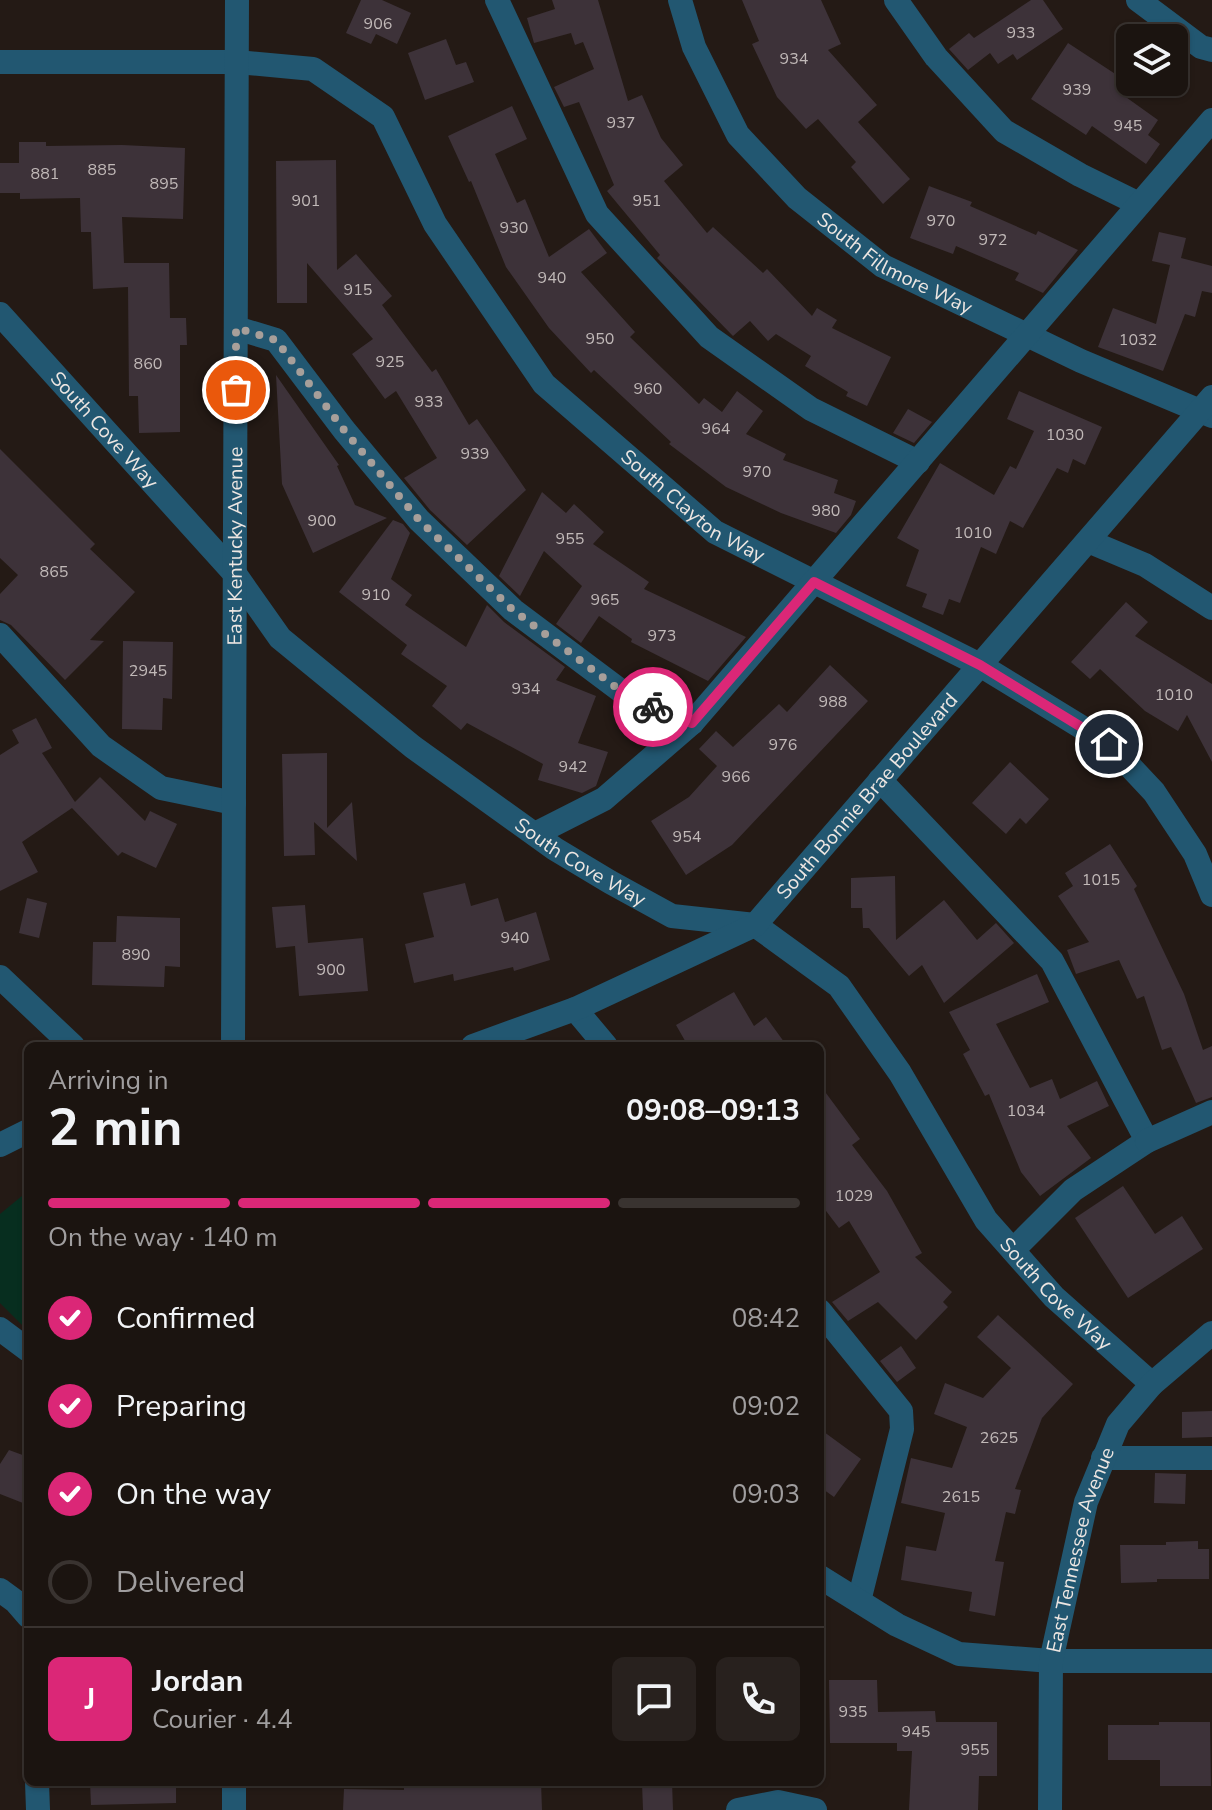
<!DOCTYPE html>
<html lang="en">
<head>
<meta charset="utf-8">
<style>
  :root { --surface:#1b1410; --page:#28211e; --text:#f1f3f6; --muted:#a09e9f; --line:#393330; --accent:#db2777 }
  body { margin:0; font-family:"Nunito Sans",sans-serif; background:var(--page); color:var(--text); height:100vh; display:flex; flex-direction:column; font-size:30px; white-space:nowrap }
  * { box-sizing:border-box; margin:0 }
  p { font-size:26px; color:var(--muted) }
  .icon { flex:none; width:44px; height:44px; fill:none; stroke:currentColor; stroke-width:2; stroke-linecap:round; stroke-linejoin:round }
  .map { position:relative; flex:1; overflow:hidden }
  .drawer { position:absolute; left:24px; top:1042px; width:800px; height:744px; display:flex; flex-direction:column; background:var(--surface); border-radius:12px; box-shadow:0 2px 6px #0004,0 0 0 2px var(--line) }
  .drawer>* { flex:none }
  .buttons { position:absolute; left:1116px; top:24px; display:grid; gap:16px }
  .buttons a { display:grid; place-items:center; width:72px; height:72px; border-radius:12px; background:var(--surface); box-shadow:0 2px 6px #0004,0 0 0 2px var(--line); font-size:40px }
  .pin { position:absolute; display:grid; place-items:center; width:68px; height:68px; color:#fff; margin:-34px; border:4px solid #fff; border-radius:50%; box-shadow:0 2px 8px #0007 }
  .courier { position:absolute; display:grid; place-items:center; width:80px; height:80px; margin:-40px; border:6px solid #db2777; border-radius:50%; background:#fff; color:#222; box-shadow:0 2px 10px #0007 }
  .head em { font-style:normal; font-weight:700 }
  .head div { display:flex; flex-direction:column-reverse }
  .head { display:flex; align-items:center; justify-content:space-between; height:136px; padding:0 24px }
  h1 { font-size:52px; font-weight:700; line-height:60px }
  .bar { display:grid; grid-template-columns:repeat(4,1fr); gap:12px 8px; align-content:center; height:96px; padding:0 24px }
  .bar i { height:10px; border-radius:6px; background:var(--line) }
  .bar .current { background:var(--accent) }
  .bar p { grid-column:span 4 }
  .line { display:flex; align-items:center; gap:20px; padding:0 24px; border-top:2px solid var(--line) }
  .line div { flex:1 }
  .round { display:grid; place-items:center; flex:none; width:84px; height:84px; border-radius:12px; background:var(--page) }
  ol { padding:0 24px; list-style:none }
  li { display:flex; align-items:center; gap:24px; height:88px }
  li p { margin-inline-start:auto }
  li .icon { padding:8px; border-radius:50%; background:var(--accent); color:#fff; stroke-width:4 }
  li:last-child { color:var(--muted) }
  li i { width:44px; height:44px; border:4px solid var(--line); border-radius:50% }
  .map>svg:first-child { display:block }
  .green { fill:#072e1f }
  .building { fill:#3d3239 }
  .lines { fill:none; stroke-linecap:round; stroke-linejoin:round }
  .minor { stroke:#225771; stroke-width:24 }
  .done { stroke:#a79f9a; stroke-width:8; stroke-dasharray:0 14.4 }
  .route { stroke:#db2777; stroke-width:10 }
  .labels { text-anchor:middle; stroke-width:8; stroke-linejoin:round; paint-order:stroke }
  .number-label { font-size:16px; fill:#c1b9b8 }
  .street-label { font-size:20px; fill:#ede6e2; stroke:#1b110c }
</style>
</head>
<body>
<div class="map">
<svg width="1212" height="1810" viewBox="0 0 1212 1810">
  <rect width="100%" height="100%" fill="#241a15"/>
  <!-- green -->
  <path class="green" d="M28,1191V1331L0,1303V1214Z"/>
  <!-- building -->
  <path class="building" d="M361,0H382L411,13L397,44L376,34L371,44L346,33Z
    M552,0H598L628,101L642,95L661,138L683,165L664,181L707,233L713,227L763,273L767,269L812,316L817,308L837,320L832,328L891,357L867,406L846,396L848,392L805,366L811,356L776,334L768,341L750,321L733,336L731,334L657,258L660,255L607,191L614,185L579,102L564,107L554,87L594,69L583,42L575,45L571,33L534,43L527,18L555,9Z
    M742,0H821L841,44L828,50L877,105L858,122L910,179L883,204L851,167L856,162L818,119L806,129L777,97L752,44L759,41Z
    M1031,0H1043L1063,29L1017,60L1013,54L998,64L990,53L968,70L949,49L969,33L974,38Z
    M446,39L456,65L466,62L474,82L425,100L408,53Z
    M1068,43L1123,79L1116,90L1158,120L1148,135L1160,144L1146,164L1092,126L1086,135L1031,99Z
    M512,106L527,139L495,154L517,203L525,199L549,257L589,229L607,253L581,272L635,332L630,337L699,404L704,398L722,412L737,391L763,411L746,434L786,454L783,460L838,480L834,493L856,501L851,515L836,533L781,513L726,487L669,444L671,442L594,370L591,373L549,328L506,267L471,181L469,182L448,136Z
    M19,142H46V146L122,145L185,148L183,219L122,217L124,263H169L170,318H186L187,345H180V432L139,433L138,396H129L128,287L93,289L91,232H81L80,198L20,199V193H0V163H19Z
    M336,160L337,270L356,254L392,296L382,305L432,372L436,369L469,425L477,419L526,490L467,545L430,510L404,478L437,458L396,391L385,399L352,354L373,339L307,263V303H277L276,161Z
    M929,186L972,202L970,206L1036,235L1038,231L1078,250L1043,293L1015,280L1019,273L956,246L953,254L910,238Z
    M1159,232L1186,238L1181,258L1212,266V293L1202,291L1195,317L1185,314L1163,371L1098,347L1113,308L1156,324L1170,265L1152,261Z
    M276,375L339,465L337,466L355,505L387,518L313,553L282,484Z
    M1019,391L1102,427L1085,465L1073,459L1068,473L1057,468L1023,528L1010,521L996,554L981,547L960,603L949,599L943,615L922,607L927,594L906,586L919,550L897,538L940,463L994,495L1010,466L1016,469L1034,431L1007,419Z
    M908,409L932,422L914,443L893,433Z
    M0,449L95,544L90,549L135,592L90,640L104,641L65,680L11,625L0,620V594L18,575L0,558Z
    M542,492L566,513L574,504L604,532L593,544L649,582L644,589L746,637L708,681L631,642L632,639L599,616L581,643L556,624L582,586L544,551L520,596L499,576Z
    M393,520L403,524L410,533L391,579L412,595L405,605L466,647L487,605L504,622L565,667L556,680L596,696L578,743L608,752L596,786L582,793L538,780L543,764L467,723L461,730L432,706L447,686L401,654L407,645L339,592Z
    M1126,602L1148,622L1135,636L1212,684V762L1187,715L1178,731L1145,711L1100,669L1090,679L1071,662Z
    M123,641L173,642L172,699L163,698L162,730L122,729Z
    M830,665L868,701L732,845L686,875L651,821L689,797L717,766L699,749L716,731L733,747L779,704L787,712Z
    M36,718L52,748L42,753L75,802L100,777L145,821L150,811L177,824L156,868L122,852L118,856L72,808L22,842L38,872L0,891V755L19,743L12,730Z
    M327,753V828L352,802L357,861L314,822L315,855L284,856L282,754Z
    M1010,762L1049,799L1026,824L1020,818L1006,834L972,803Z
    M1110,844L1137,886L1134,889L1184,994L1203,1050L1212,1046V1097L1196,1103L1171,1047L1162,1050L1144,996L1137,999L1119,960L1076,974L1067,950L1089,942L1058,896L1073,886L1065,873Z
    M895,876L896,940L944,900L977,940L996,923L1014,943L944,1003L922,965L909,976L869,928H863L862,908H851V878Z
    M465,883L471,906L498,898L505,922L536,912L550,960L514,971L513,967L454,981L453,974L414,983L405,944L434,937L423,893Z
    M27,898L47,903L39,938L19,933Z
    M305,905L308,943L363,938L368,991L299,996L295,946L276,948L272,907Z
    M117,916L180,918V967L165,966L164,987L92,985L93,942H116Z
    M1037,974L1049,1002L996,1024L1030,1088L1052,1079L1060,1099L1097,1081L1109,1106L1067,1126L1091,1158L1040,1196L1021,1172L989,1094L985,1096L963,1054L970,1050L949,1012Z
    M734,992L754,1026L766,1017L787,1046H688L676,1025Z
    M820,1085L860,1139L852,1145L887,1191L922,1253L915,1257L952,1292L943,1302L948,1307L916,1340L878,1302L848,1321L832,1302L880,1272L849,1221L839,1228L820,1203Z
    M1123,1186L1155,1234L1182,1216L1203,1249L1128,1298L1075,1218Z
    M998,1315L1073,1384L1042,1418L1015,1489L1021,1490L1015,1514L1006,1512L995,1561L1004,1562L995,1616L969,1611L972,1592L901,1580L906,1546L936,1551L945,1513L901,1503L911,1458L952,1468L967,1427L934,1414L945,1383L983,1398L1011,1368L977,1337Z
    M901,1346L916,1368L897,1382L880,1361Z
    M1212,1411V1437L1182,1438V1412Z
    M820,1429L861,1459L834,1497L820,1487Z
    M9,1450L28,1457V1505L0,1494V1464Z
    M1155,1473L1186,1474L1185,1504L1154,1503Z
    M1198,1541V1549H1209V1579H1157V1582L1121,1583L1120,1545H1166V1542Z
    M829,1680H877L878,1712L935,1711L936,1722H997V1776H979L978,1810H909L912,1751H897V1743H830Z
    M1159,1722H1210L1211,1786H1160V1760H1108V1725H1159Z
    M90,1782H176V1803L91,1805Z
    M404,1782H541L542,1810H343L344,1789L404,1790Z
    M672,1782L673,1810H643L642,1783Z"/>
  <g class="lines">
    <!-- minor -->
    <g class="minor">
      <path d="M497,0L597,214L709,337L811,409L918,462"/>
      <path id="s1" d="M680,0L694,47L738,135L797,198L883,266L1081,361L1212,416"/>
      <path d="M896,0L936,57L1004,131L1080,175L1139,204"/>
      <path d="M1138,0L1201,47L1212,50"/>
      <path id="s2" d="M0,62H237L313,69L383,117L435,224L544,384L715,532L980,665L1109,744L1154,792L1195,854L1212,895"/>
      <path id="s3" d="M0,314L235,574L280,638L413,747L555,849L610,882L672,916L755,925L839,986L900,1073L986,1220L1054,1297L1152,1384"/>
      <path d="M236,328L276,340L344,430L419,520L513,610L625,694L692,723"/>
      <path d="M1088,541L1145,565L1212,608"/>
      <path d="M0,635L101,746L161,788L234,803"/>
      <path d="M880,780L1052,961L1147,1141L1073,1190L1013,1250"/>
      <path d="M535,834L604,799L692,723L1212,120"/>
      <path d="M0,977L73,1046"/>
      <path d="M575,1009L606,1046"/>
      <path id="s4" d="M233,1046L237,0"/>
      <path id="s5" d="M473,1046L575,1009L755,925L1212,397"/>
      <path d="M1147,1141L1212,1112"/>
      <path d="M0,1145L28,1131"/>
      <path d="M820,1311L901,1411L902,1429L859,1601"/>
      <path d="M0,1329L28,1350"/>
      <path d="M1103,1458H1212"/>
      <path d="M820,1577L897,1625L959,1654L1051,1661H1212"/>
      <path d="M0,1590L15,1601L28,1616"/>
      <path d="M37,1782L38,1810"/>
      <path d="M234,1810V1782"/>
      <path d="M738,1810L778,1802L815,1810"/>
      <path id="s6" d="M1050,1810L1051,1661L1086,1502L1118,1424L1152,1384L1212,1333"/>
    </g>
  </g>
  <g class="lines">
    <!-- done -->
    <path class="done" d="M236,390V328L276,340L344,430L419,520L513,610L625,694L653,707"/>
    <!-- route -->
    <path class="route" d="M653,707L692,723L814,582L980,665L1109,744"/>
  </g>
  <g class="labels">
    <!-- number labels -->
    <g class="number-label">
      <text x="378" y="29">906</text>
      <text x="1021" y="38">933</text>
      <text x="794" y="64">934</text>
      <text x="1077" y="95">939</text>
      <text x="621" y="128">937</text>
      <text x="1128" y="131">945</text>
      <text x="102" y="175">885</text>
      <text x="45" y="179">881</text>
      <text x="164" y="189">895</text>
      <text x="306" y="206">901</text>
      <text x="647" y="206">951</text>
      <text x="941" y="226">970</text>
      <text x="514" y="233">930</text>
      <text x="993" y="245">972</text>
      <text x="552" y="283">940</text>
      <text x="358" y="295">915</text>
      <text x="600" y="344">950</text>
      <text x="1138" y="345">1032</text>
      <text x="390" y="367">925</text>
      <text x="148" y="369">860</text>
      <text x="648" y="394">960</text>
      <text x="429" y="407">933</text>
      <text x="716" y="434">964</text>
      <text x="1065" y="440">1030</text>
      <text x="475" y="459">939</text>
      <text x="757" y="477">970</text>
      <text x="826" y="516">980</text>
      <text x="322" y="526">900</text>
      <text x="973" y="538">1010</text>
      <text x="570" y="544">955</text>
      <text x="54" y="577">865</text>
      <text x="376" y="600">910</text>
      <text x="605" y="605">965</text>
      <text x="662" y="641">973</text>
      <text x="148" y="676">2945</text>
      <text x="526" y="694">934</text>
      <text x="1174" y="700">1010</text>
      <text x="833" y="707">988</text>
      <text x="783" y="750">976</text>
      <text x="573" y="772">942</text>
      <text x="736" y="782">966</text>
      <text x="687" y="842">954</text>
      <text x="1101" y="885">1015</text>
      <text x="515" y="943">940</text>
      <text x="136" y="960">890</text>
      <text x="331" y="975">900</text>
      <text x="1026" y="1116">1034</text>
      <text x="854" y="1201">1029</text>
      <text x="999" y="1443">2625</text>
      <text x="961" y="1502">2615</text>
      <text x="853" y="1717">935</text>
      <text x="916" y="1737">945</text>
      <text x="975" y="1755">955</text>
    </g>
    <!-- street labels -->
    <g class="street-label">
      <text dy="7" stroke="none"><textPath href="#s1" startOffset="352">South Fillmore Way</textPath></text>
      <text dy="7" stroke="none"><textPath href="#s3" startOffset="156">South Cove Way</textPath></text>
      <text dy="7" stroke="none"><textPath href="#s2" startOffset="904">South Clayton Way</textPath></text>
      <text dy="7" stroke="none"><textPath href="#s4" startOffset="500">East Kentucky Avenue</textPath></text>
      <text dy="7" stroke="none"><textPath href="#s5" startOffset="478">South Bonnie Brae Boulevard</textPath></text>
      <text dy="7" stroke="none"><textPath href="#s3" startOffset="804">South Cove Way</textPath></text>
      <text dy="7" stroke="none"><textPath href="#s3" startOffset="1476">South Cove Way</textPath></text>
      <text dy="7" stroke="none"><textPath href="#s6" startOffset="264">East Tennessee Avenue</textPath></text>
    </g>
  </g>
</svg>
<div class="buttons">
<a><svg class="icon" aria-label="layers" viewBox="0 0 24 24"><path d="M12 4l9 5-9 5-9-5zM3 14l9 5 9-5"/></svg></a>
</div>
<div class="pin" style="left:236px;top:390px;background:#ea580c"><svg class="icon" aria-label="bag" viewBox="0 0 24 24"><path d="M5 8h14l-1 12H6zM9 8a3 3 0 0 1 6 0"/></svg></div>
<div class="pin" style="left:1109px;top:744px;background:#1f2937"><svg class="icon" aria-label="home" viewBox="0 0 24 24"><path d="M3 11l9-7 9 7M6 9v11h12V9"/></svg></div>
<div class="courier" style="left:653px;top:707px"><svg class="icon" aria-label="bike" viewBox="0 0 24 24"><circle cx="6" cy="16" r="4"/><circle cx="18" cy="16" r="4"/><path d="M6 16l4-8h5l3 8M10 8l3 8H6M13 5h3"/></svg></div>
<section class="drawer">
<div class="head"><div><h1>2 min</h1><p>Arriving in</p></div><em>09:08–09:13</em></div>
<div class="bar"><i class="current"></i><i class="current"></i><i class="current"></i><i></i><p>On the way · 140 m</p></div>
<ol>
<li><svg class="icon" aria-label="check" viewBox="0 0 24 24"><path d="M5 12l5 5 9-10"/></svg>Confirmed<p>08:42</p></li>
<li><svg class="icon" aria-label="check" viewBox="0 0 24 24"><path d="M5 12l5 5 9-10"/></svg>Preparing<p>09:02</p></li>
<li><svg class="icon" aria-label="check" viewBox="0 0 24 24"><path d="M5 12l5 5 9-10"/></svg>On the way<p>09:03</p></li>
<li><i></i>Delivered</li>
</ol>
<div class="line" style="height:144px"><b class="round" style="background:var(--accent);color:#fff">J</b><div><b>Jordan</b><p>Courier · 4.4</p></div><a class="round"><svg class="icon" aria-label="chat" viewBox="0 0 24 24"><path d="M4 5h16v11H9l-5 4z"/></svg></a><a class="round"><svg class="icon" aria-label="phone" viewBox="0 0 24 24"><path d="M5 4h4l2 5-3 2q2 4 5 5l2-3 5 2v4C11 20 4 13 5 4z"/></svg></a></div>
</section>
</div>
</body>
</html>
